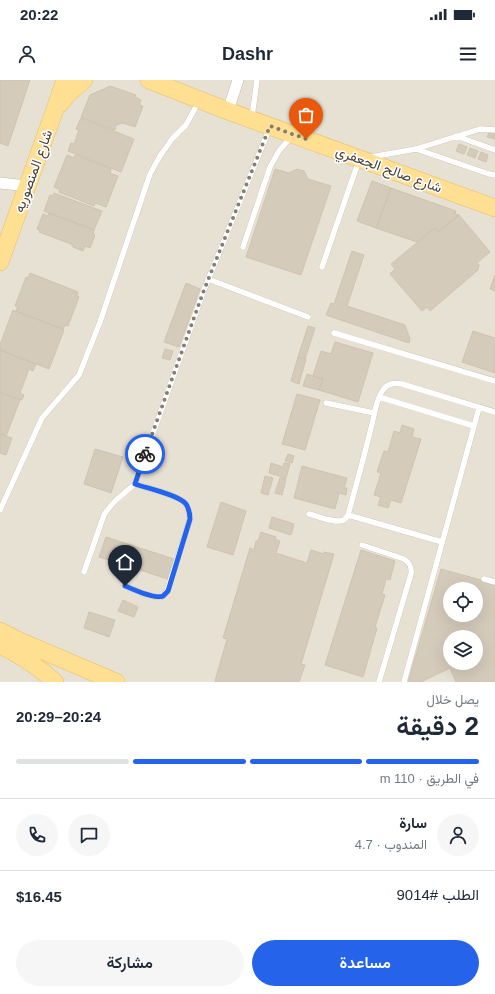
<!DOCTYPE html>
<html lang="ar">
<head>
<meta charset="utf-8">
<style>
  :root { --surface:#fff; --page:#f6f6f7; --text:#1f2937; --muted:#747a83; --line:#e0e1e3; --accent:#2563eb }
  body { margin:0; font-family:Helvetica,Vazirmatn,sans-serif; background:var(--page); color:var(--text); direction:rtl; height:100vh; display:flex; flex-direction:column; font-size:15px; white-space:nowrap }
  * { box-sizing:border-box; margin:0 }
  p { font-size:13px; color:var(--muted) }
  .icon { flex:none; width:22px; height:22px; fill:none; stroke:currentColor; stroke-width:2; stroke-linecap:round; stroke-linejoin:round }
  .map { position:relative; height:602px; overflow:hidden; direction:ltr }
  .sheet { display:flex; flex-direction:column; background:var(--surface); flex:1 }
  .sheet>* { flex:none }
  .buttons { position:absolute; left:443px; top:502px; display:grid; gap:8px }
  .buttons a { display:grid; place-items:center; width:40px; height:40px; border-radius:50%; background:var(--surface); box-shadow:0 4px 16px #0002; font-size:20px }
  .pin { position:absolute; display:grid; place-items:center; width:34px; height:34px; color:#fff; margin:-41px -17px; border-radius:50% 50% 50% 0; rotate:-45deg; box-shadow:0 0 4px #0007 }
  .pin .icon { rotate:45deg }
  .courier { position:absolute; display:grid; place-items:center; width:40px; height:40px; margin:-20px; border:3px solid #2563eb; border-radius:50%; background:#fff; color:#222; box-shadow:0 1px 5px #0007 }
  .summary em { font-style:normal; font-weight:600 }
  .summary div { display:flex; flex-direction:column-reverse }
  .summary { display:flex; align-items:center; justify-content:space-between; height:68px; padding:0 16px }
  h1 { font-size:26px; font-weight:600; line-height:30px }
  .bar { display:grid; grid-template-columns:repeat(4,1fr); gap:6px 4px; align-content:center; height:48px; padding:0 16px }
  .bar i { height:5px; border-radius:3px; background:var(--line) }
  .bar .current { background:var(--accent) }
  .bar p { grid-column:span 4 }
  .line { display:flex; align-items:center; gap:10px; padding:0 16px; border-top:1px solid var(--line) }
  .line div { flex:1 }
  .round { display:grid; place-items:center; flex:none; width:42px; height:42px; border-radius:21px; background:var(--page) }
  .cta { display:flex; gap:8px; margin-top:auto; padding:8px 16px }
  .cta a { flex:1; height:46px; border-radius:24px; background:var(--accent); color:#fff; font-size:16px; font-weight:600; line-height:46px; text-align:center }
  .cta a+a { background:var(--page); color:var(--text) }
  .status { display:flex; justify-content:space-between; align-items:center; height:28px; padding:0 20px; background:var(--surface); direction:ltr }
  .status svg { height:11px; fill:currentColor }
  header { display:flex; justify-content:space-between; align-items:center; height:52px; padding:0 16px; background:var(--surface); font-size:18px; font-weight:600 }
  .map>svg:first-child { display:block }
  .residential { fill:#e7e1d4; fill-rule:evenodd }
  .building { fill:#d5cbbb; stroke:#d0c3ae; fill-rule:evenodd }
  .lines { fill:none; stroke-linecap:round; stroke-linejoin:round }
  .service-casing { stroke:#bfb7a8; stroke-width:6 }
  .minor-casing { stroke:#bfb7a8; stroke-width:12 }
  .primary-casing { stroke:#e4be62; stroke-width:18 }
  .service { stroke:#fff; stroke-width:5.5 }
  .minor { stroke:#fff; stroke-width:11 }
  .primary { stroke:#ffe093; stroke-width:17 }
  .done { stroke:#837d73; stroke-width:4; stroke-dasharray:0 7.2 }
  .route { stroke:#2563eb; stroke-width:5 }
  .labels { text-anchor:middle; stroke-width:3; stroke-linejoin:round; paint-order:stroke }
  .street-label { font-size:14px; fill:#463f35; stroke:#fff }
</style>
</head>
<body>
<div class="status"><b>20:22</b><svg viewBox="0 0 49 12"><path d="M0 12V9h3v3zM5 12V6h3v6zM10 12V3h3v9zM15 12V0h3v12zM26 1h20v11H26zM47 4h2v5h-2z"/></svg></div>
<header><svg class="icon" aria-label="menu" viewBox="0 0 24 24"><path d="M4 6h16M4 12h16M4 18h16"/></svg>Dashr<svg class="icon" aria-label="person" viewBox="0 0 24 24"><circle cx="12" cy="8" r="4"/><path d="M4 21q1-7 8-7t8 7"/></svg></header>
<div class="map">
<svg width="495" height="602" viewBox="0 0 495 602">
  <rect width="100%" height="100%" fill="#f3efe6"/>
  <!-- residential -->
  <path class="residential" d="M0,0H495V602H0ZM450,509H476V535H450ZM450,557H476V583H450Z"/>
  <!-- building -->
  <path class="building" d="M0,0H30L8,66L0,63Z
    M110,6L136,15L135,17L141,20L139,25L143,26L135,47L123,43L116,45L115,50L81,37L90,15Z
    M81,38L134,59L121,92L68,71L71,63L74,64L79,50L76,49Z
    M490,50L495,52V59L487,57Z
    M459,64L467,67L464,74L456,71Z
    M470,68L478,71L475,78L467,75Z
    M481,72L488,75L486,82L478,79Z
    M67,75L74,78L75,75L111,89L110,93L118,96L106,127L95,123L94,126L59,112L60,110L54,107Z
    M275,89L289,93L297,89L304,91L308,99L331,106L301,195L246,177Z
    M372,101L391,108L376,148L357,141Z
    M391,108L456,131L455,134L459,135L438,152L435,148L417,162L376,148Z
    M54,113L102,131L94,150L44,131L50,115L53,116Z
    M49,133L94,150L93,154L95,155L90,168L85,166L83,171L73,167L71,164L39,152L40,150L37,149L43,134L48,136Z
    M459,135L490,172L477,183L479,185L478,190L430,231L427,227L422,231L390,194L395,189L391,184L435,148L438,152Z
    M352,171L364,175L347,226L405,245L410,259L409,263L326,235L331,223L334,224Z
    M30,193L78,212L77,216L79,217L68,246L65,245L63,249L16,231L18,226H15L26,197L28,198Z
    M495,195V211L490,209Z
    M186,203L200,209L179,267L164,262Z
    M13,230L64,250L49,289L0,270V265Z
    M308,246L315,248L305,279L298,277Z
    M473,251L495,258V293L462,282Z
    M335,262L373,273L358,322L319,310L323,299L313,296L321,271L331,274Z
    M165,269L173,271L170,280L162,278Z
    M0,270L36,284L33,291L29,289L20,313L24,315L22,320L0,312Z
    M298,277L306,279L299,304L291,301Z
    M307,294L323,299L319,310L303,306Z
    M0,313L20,320L6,356L0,353Z
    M297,314L320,320L305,370L282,364Z
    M402,345L414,349L412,357L421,359L401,423L391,420L388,428L378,425L381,417L374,415L381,393L377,392L384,371L388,372L394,351L400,353Z
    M0,354L12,358L6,375L0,373Z
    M95,369L123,377L111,413L84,404Z
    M288,374L294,376L292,383L285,381Z
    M271,383L283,387L284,383L290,384L286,398L269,393Z
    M302,386L347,398L344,408H347L346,415L339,413L335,429L294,418Z
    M265,396L273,398L268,415L261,413Z
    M280,398L286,399L282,415L275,413Z
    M221,422L246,431L233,475L207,467Z
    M272,437L294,444L291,455L269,448Z
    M261,452L276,457L275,459L280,461L276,473L307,483L311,470L324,474V472L334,474L301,584L305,585L299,602H217L215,601L227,559L223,558L250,468L254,470L256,461H258Z
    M106,457L177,480L171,500L99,477Z
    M361,470L395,481L390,500L386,499L382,514L385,515L375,547L377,548L363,597L325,585Z
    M441,489L495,504V601L493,602H456L450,588L421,602H408ZM450,509H476V535H450ZM450,557H476V583H450Z
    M123,520L138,527L134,537L118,531Z
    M89,532L115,540L109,557L84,548Z"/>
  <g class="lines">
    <!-- service casing -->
    <g class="service-casing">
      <path id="service" d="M252,37L257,0
        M456,56L495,70
        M416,69L489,94L495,95
        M371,77L416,69L480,49L495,50
        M243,167L270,87L279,71L291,57
        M322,187L359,80
        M208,199L308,237
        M334,253L495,301
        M379,317L474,346
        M326,323L374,333
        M0,430L42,338L79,295L100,242L150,94L160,76L172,59L186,45L199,21
        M309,434C317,436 336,444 344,440C345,439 347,437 348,435C356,406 364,377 371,348C374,338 376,318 383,310C388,303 394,303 402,304L495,332
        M348,435L442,462
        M362,465L404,479C410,483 412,487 411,494L379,602
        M84,492L104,435C112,422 123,414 135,404L204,210L270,47
        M484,499L495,502
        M125,506C132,509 153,518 160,517C164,516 165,514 167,511L190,439C190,434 189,429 186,424C179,415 146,408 135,404
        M404,602L479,328"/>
    </g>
    <!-- minor casing -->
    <g class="minor-casing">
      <path id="minor" d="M228,31L238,0
        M0,103L27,106"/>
    </g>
    <!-- primary casing -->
    <g class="primary-casing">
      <path id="primary" d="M149,0L228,31L495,128
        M60,24L68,14L84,0
        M0,182L54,32L65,0
        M0,551L22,562L116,602
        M0,565C20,575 39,587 55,602"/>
    </g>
    <!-- service -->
    <use href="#service" class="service"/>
    <!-- minor -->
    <use href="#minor" class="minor"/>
    <!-- primary -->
    <use href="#primary" class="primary"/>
  </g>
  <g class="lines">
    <!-- done -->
    <path class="done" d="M145,374L204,210L270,46L306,59"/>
    <!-- route -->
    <path class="route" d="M125,506C133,509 156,520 163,516C164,515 167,512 168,511L190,439C190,434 189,429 186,424C179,415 146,408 135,404L145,374"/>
  </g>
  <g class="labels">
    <!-- street labels -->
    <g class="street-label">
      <text transform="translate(389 89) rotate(20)" y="5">شارع صالح الجعفري</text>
      <text transform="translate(33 91) rotate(-70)" y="5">شارع المنصوريه</text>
    </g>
  </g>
</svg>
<div class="buttons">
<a><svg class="icon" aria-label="locate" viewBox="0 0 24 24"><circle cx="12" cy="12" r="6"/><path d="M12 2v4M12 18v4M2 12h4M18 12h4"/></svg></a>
<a><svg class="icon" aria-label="layers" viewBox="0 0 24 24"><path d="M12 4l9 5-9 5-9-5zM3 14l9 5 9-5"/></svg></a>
</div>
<div class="pin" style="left:306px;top:59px;background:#ea580c"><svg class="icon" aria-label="bag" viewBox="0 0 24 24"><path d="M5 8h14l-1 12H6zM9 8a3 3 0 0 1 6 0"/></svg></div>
<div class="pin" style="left:125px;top:506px;background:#1f2937"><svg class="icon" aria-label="home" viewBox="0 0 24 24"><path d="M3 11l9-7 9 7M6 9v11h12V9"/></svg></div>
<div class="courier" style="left:145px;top:374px"><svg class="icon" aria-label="bike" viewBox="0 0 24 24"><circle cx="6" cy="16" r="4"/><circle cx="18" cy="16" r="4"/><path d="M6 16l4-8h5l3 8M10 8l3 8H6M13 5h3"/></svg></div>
</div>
<section class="sheet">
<div class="summary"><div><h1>2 دقيقة</h1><p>يصل خلال</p></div><em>20:24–20:29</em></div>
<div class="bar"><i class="current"></i><i class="current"></i><i class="current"></i><i></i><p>في الطريق · 110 m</p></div>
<div class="line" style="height:72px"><a class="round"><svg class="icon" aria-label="person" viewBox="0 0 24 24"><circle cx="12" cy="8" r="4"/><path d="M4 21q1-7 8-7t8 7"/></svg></a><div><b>سارة</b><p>المندوب · 4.7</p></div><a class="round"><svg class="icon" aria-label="chat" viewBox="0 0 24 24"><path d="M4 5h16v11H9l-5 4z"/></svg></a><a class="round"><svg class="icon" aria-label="phone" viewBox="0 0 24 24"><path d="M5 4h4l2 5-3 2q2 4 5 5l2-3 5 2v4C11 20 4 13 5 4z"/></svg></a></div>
<div class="line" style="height:52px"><div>الطلب #9014</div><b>$16.45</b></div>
<div class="cta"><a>مساعدة</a><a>مشاركة</a></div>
</section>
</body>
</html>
